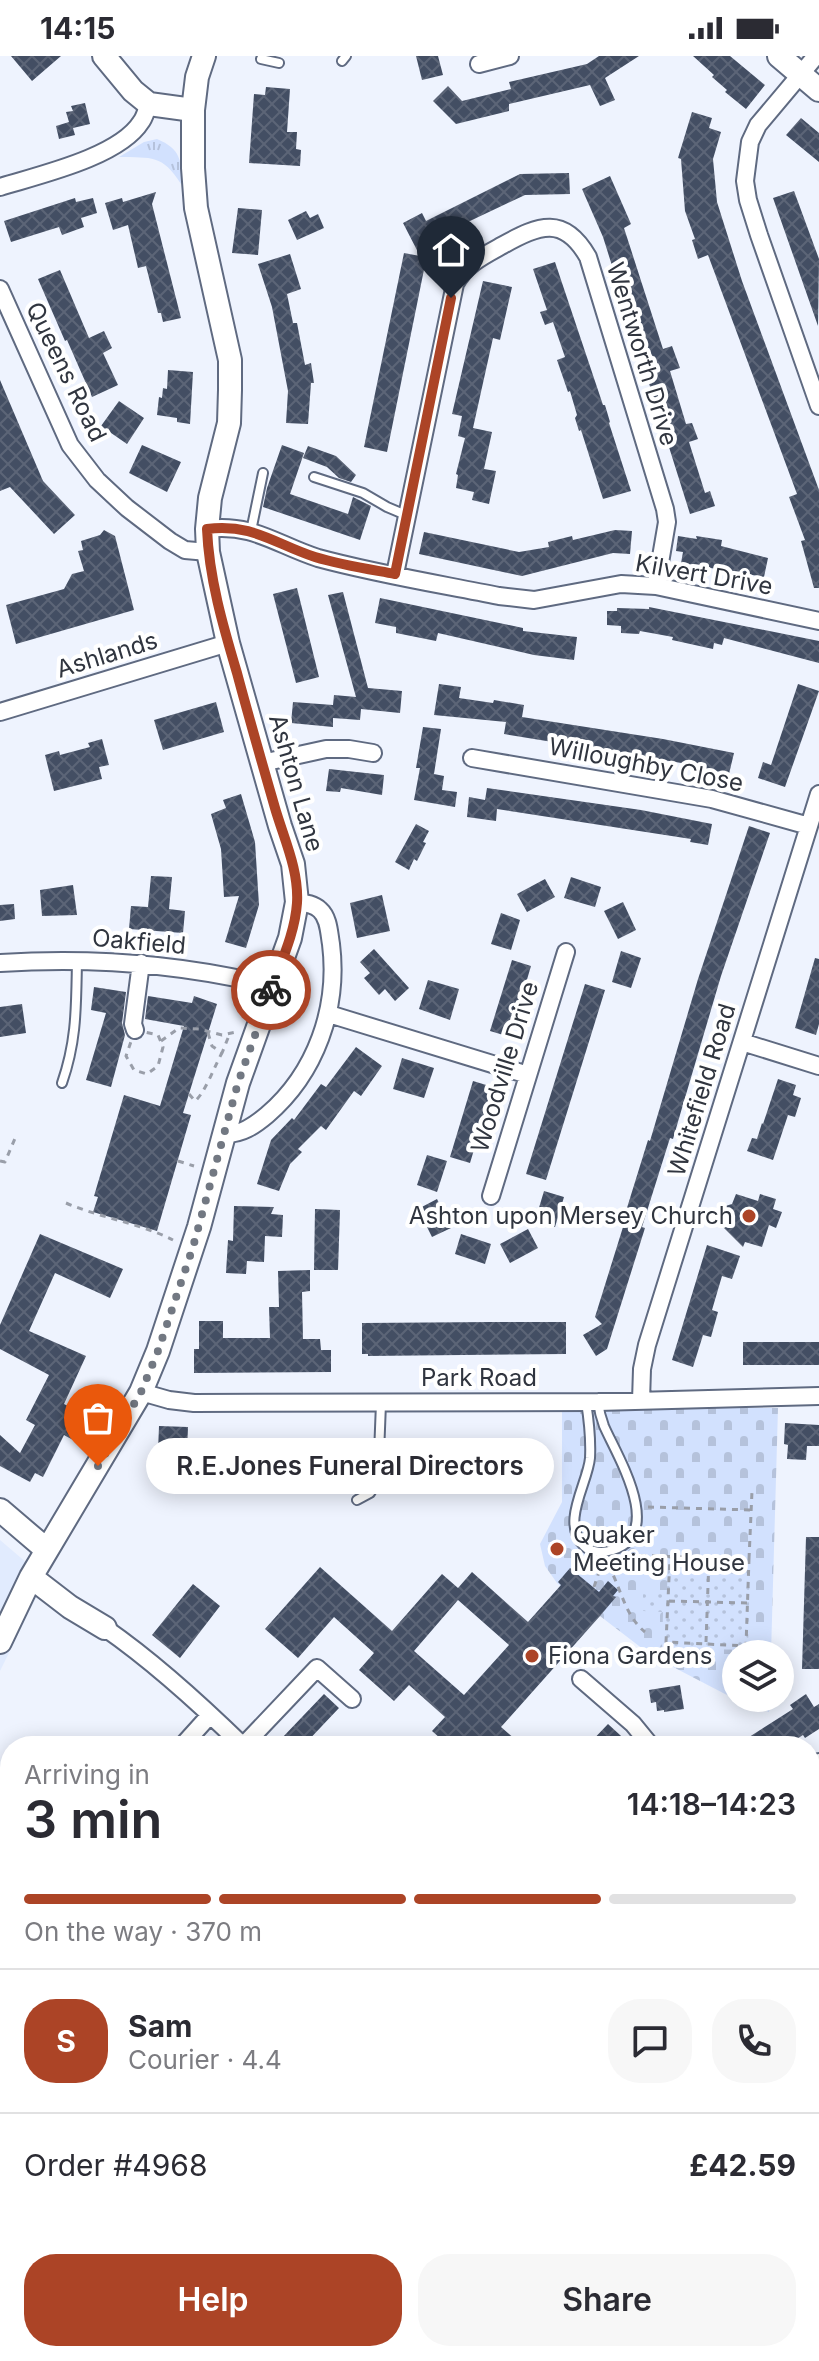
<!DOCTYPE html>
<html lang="en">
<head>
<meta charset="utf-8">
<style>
  :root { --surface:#fff; --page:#f7f7f7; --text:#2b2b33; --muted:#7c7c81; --line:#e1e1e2; --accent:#ac4426 }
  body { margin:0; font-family:Inter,sans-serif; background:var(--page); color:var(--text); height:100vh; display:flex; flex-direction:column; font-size:30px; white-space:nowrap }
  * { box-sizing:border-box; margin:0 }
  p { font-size:26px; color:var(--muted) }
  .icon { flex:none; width:44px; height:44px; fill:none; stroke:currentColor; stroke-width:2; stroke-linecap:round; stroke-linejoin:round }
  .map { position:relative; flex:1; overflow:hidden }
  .sheet { position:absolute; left:0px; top:1680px; width:820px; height:626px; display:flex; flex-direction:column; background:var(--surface); border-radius:32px 32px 0 0; box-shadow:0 4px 20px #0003 }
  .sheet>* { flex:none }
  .controls { position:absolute; left:722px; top:1584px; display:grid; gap:16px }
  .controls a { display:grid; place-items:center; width:72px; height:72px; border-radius:50%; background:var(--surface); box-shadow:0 4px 20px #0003; font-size:40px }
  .pin { position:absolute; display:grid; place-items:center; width:68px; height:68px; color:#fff; margin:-82px -34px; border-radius:50% 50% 50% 0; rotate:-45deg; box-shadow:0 0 8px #0007 }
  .pin .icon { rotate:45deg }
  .courier { position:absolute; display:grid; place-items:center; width:80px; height:80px; margin:-40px; border:6px solid #ac4426; border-radius:50%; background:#fff; color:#222; box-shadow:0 2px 10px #0007 }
  .bubble { position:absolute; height:56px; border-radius:28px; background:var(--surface); box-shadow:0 4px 20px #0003; font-size:26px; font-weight:600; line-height:56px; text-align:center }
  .summary em { font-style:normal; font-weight:600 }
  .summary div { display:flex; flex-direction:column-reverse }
  .summary { display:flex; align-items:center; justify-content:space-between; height:136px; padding:0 24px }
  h1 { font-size:52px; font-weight:600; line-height:60px }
  .bar { display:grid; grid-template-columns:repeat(4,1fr); gap:12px 8px; align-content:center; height:96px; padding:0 24px }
  .bar i { height:10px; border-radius:6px; background:var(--line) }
  .bar .current { background:var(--accent) }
  .bar p { grid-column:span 4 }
  .line { display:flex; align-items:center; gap:20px; padding:0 24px; border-top:2px solid var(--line) }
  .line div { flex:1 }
  .round { display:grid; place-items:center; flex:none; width:84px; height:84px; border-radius:32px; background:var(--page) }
  .primary-button { display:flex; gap:16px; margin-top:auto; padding:16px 24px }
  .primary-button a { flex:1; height:92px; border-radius:32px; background:var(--accent); color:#fff; font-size:32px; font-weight:600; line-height:92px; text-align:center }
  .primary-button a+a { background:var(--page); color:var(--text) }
  .status { display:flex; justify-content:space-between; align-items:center; height:56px; padding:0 40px; background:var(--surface); direction:ltr }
  .status svg { height:22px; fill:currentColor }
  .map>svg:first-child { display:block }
  .built { fill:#e1ebfe }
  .grass { fill:url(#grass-tufts) }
  .cemetery { fill:url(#cemetery-stones) }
  .garden { fill:url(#garden-dots) }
  .building { fill:url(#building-cross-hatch); fill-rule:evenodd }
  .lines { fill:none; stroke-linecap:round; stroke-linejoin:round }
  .lane-casing { stroke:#5f6a81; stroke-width:12 }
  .street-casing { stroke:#5f6a81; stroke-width:20 }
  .secondary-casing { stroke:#5f6a81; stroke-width:26 }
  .highway-casing { stroke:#5f6a81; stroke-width:32 }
  .path { stroke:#999ea9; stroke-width:3; stroke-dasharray:6 6; stroke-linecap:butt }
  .lane { stroke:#fff; stroke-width:8 }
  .street { stroke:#fff; stroke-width:16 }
  .secondary { stroke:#fff; stroke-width:22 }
  .highway { stroke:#fff; stroke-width:28 }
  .done { stroke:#727882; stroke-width:8; stroke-dasharray:0 14.4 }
  .route { stroke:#ac4426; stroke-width:10 }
  .poi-dot { fill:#ac4426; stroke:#fff; stroke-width:3 }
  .labels { text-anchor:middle; stroke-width:8; stroke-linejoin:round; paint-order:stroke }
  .street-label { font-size:24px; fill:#30353f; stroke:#fff }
  .poi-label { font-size:24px; fill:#30353f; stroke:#fff; text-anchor:start }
</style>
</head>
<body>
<div class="status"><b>14:15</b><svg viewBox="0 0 49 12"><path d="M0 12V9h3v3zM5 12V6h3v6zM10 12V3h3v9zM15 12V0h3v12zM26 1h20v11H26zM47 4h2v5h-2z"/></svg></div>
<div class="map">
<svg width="819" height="2305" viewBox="0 0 819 2305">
  <defs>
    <pattern id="grass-tufts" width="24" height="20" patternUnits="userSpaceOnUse" patternTransform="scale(2)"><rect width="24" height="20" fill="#d2e1fe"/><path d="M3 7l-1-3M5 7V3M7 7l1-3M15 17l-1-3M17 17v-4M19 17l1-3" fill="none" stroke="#b5c2db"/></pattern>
    <pattern id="cemetery-stones" width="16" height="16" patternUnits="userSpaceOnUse" patternTransform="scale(2)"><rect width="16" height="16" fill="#d2e1fe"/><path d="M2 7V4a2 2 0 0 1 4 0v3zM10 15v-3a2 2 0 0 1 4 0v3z" fill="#b5c2db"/></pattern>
    <pattern id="garden-dots" width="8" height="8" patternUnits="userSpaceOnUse" patternTransform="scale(2)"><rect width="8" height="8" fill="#d2e1fe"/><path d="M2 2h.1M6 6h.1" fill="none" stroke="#b5c2db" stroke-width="1.8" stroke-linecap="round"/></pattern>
    <pattern id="building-cross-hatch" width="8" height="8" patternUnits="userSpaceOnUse" patternTransform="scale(2)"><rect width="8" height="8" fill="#434e63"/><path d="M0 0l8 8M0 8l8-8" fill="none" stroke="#5c6577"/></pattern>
  </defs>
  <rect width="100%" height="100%" fill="#eef3fe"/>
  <!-- built -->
  <path class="built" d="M0,1484L41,1519L37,1540L0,1615Z
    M0,1912L10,1921V2296H189L181,2305H0Z
    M316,2296H434L443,2305H325Z"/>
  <!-- grass -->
  <path class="grass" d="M157,83C181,93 182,105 181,128C162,98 152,102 119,101L144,86Z"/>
  <!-- cemetery -->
  <path class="cemetery" d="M562,1352H778L771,1598H736V1642H770L769,1656L725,1638L652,1600L557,1527L545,1510L540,1488L562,1446Z"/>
  <!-- garden -->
  <path class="garden" d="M668,1503L750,1505L748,1594L662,1592L663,1556L643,1555V1534H667Z"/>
  <!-- building -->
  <path class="building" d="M11,0H61L32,25Z
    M416,0H438L443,19L422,24Z
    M599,0H639L605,22L615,44L600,50L590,29L509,48V55L456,68L433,45L448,30L462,45L511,33L509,26L587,8Z
    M693,0H730L765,29L746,53L725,36L727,34L712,21L714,19Z
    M266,31L290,33L287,76H297L296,93L301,94L300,110L249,107L254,38L265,39Z
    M85,47L90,68L73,72L75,79L59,83L56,70L69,66L66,56L73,55L71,50Z
    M692,56L712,62L709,72L721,76L713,103L717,146L742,225L819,434V532H814L801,485L805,484L789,441L797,438L708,199L698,203L692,184L695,183L685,155L681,103L678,102Z
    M801,62L819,77V106L786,79Z
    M569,117L570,138L525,139L451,174L452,177L429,189L387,396L364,391L404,197L420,200L403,167L422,157L426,165L520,118Z
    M610,120L631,168L624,172L663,293L672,290L680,312L670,315L686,368L692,367L698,383L689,386L705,437L710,435L715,450L690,458L603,181L582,133Z
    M794,135L819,203L818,270L773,142Z
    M156,136L152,148L181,262L163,266L161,257H158L146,210L138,212L128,169L113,174L105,147L122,142L123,146Z
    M75,142L76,146L93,142L97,157L81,162L84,171L62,179L59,171L11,186L4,165Z
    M238,152L262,154L258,199L232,197Z
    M306,155L310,162L318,158L324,172L297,184L288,164Z
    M290,198L301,233L287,238L293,267H297L305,309L311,307L314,327H311L308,368L286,367L288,335L272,251L258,208Z
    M555,206L603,349H605L610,366L609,367L631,435L603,443L581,374L579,375L575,362L577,359L570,335L568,336L557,304L565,301L553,266L545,269L540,256L547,254L533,213Z
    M60,214L89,282L104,275L112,292L103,297L118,329L92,341L67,284L65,285L38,223Z
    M483,225L512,231L500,284L493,282L473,372L492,376L484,413L496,415L489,448L472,444L474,436L456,432L458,419L456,418L465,382L458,380L462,360L452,358Z
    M168,314L193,316L190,368L177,366V362L157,359L159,341L162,342L163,332L167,333Z
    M0,324L43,425L75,459L54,478L10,431L0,435Z
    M119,345L144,362L127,388L101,370Z
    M142,389L181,406L167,436L129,417Z
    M282,389L304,397L290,438L348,458L353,441L371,450L360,484L263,451L267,432Z
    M308,390L336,400L356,419L351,426L339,422L327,411L303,402Z
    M104,474L115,480L134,554L16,588L6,549L64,533L72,518L84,515L78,495L83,494L81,485L100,479Z
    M615,474L632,475L630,498L613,497L522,520L419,498L424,476L519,496L549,491L548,486L572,480L573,484Z
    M678,480L697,483L696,480L722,484L721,490L768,502L764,521L681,507L683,496L676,495Z
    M297,532L319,621L296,627L273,538Z
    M343,536L368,632L402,635L400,657L361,653L360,664L333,662V671L291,667L293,646L333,649L334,639L356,641L328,539Z
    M380,542L523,572V575L577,581L574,604L534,599L438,577L436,585L396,577V571L375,567Z
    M649,551L819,585V607L724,582L722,589L714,587L713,593L672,584L673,581L640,575L639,578L621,577V570L607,569V555H617V552L649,553Z
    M439,628L461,631L459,642L493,647L494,644L524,649L522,661L663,683L734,697L729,718L706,713V711L504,678L506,666L434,659Z
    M798,628L819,635L785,731L758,722L763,706L771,709Z
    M216,646L224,676L163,694L154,664Z
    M423,671L441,673L434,718L444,720L442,734L457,736L455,751L414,744L420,712H416Z
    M102,683L109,709L99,711L102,723L54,735L45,699L59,695L60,699L90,691L88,687Z
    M329,713L384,719L382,739L341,732L340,736L326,735Z
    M487,732L641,754L712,768L708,789L690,786L691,783L497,753L496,765L467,761L469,741L485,744Z
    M241,738L255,786L259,849L246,892L225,886L239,840L224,841L221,793L211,758L226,752L223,744Z
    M416,768L429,775L423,786L426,787L417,805L414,803L409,814L395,806Z
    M749,770L770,777L721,920L682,1052L673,1083L670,1082L642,1171L645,1172L607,1293L596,1300L583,1279L602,1268L595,1261L628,1155H626L648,1084L650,1085L698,923Z
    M151,820L172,821L169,853L185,855L183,877L129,873L131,850L148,851Z
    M571,821L601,831L595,851L564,842Z
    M545,823L555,841L527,856L517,838Z
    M73,829L77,859L42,860L40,834Z
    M382,839L390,875L357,882L350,847Z
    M623,846L636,874L618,883L604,855Z
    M14,848L15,863L0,865V849Z
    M501,857L520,864L511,894L491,888Z
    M374,893L409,932L395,945L385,933L379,939L364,922L370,917L360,906Z
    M621,895L641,902L631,932L612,926Z
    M815,902L819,903V968L816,979L795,972Z
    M512,904L531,910L510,981L490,975Z
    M428,924L459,933L450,964L419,953Z
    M585,928L605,934L546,1124L526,1118Z
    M94,931L126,936L122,967L125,979L111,1031L86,1024L106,957L91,954Z
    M148,940L192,947L194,940L217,948L183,1057L191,1059L157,1175L93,1156L98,1141L94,1140L124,1039L160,1050L184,970L145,963Z
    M22,948L26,977L0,981V951Z
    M356,991L382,1010L361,1040L354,1035L326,1074L321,1070L298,1093L302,1096L290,1108L279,1135L257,1128L271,1084L292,1062L294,1064L321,1028L326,1031Z
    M402,1002L434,1012L424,1042L393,1033Z
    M778,1023L796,1029L793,1039L801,1042L795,1061L788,1059L773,1104L747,1095L752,1082L757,1083L762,1067L763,1068Z
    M473,1025L493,1031L470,1107L450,1101Z
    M427,1099L447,1105L437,1136L417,1129Z
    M544,1135L564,1141L555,1171L535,1165Z
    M736,1138L758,1145L760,1138L776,1143L773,1153L782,1156L776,1172L769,1169L762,1191L745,1186L743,1191L716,1164L719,1152L732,1148Z
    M437,1143L451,1172L432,1181L418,1153Z
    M234,1150L274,1151L271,1158L283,1159L282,1181L265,1180L264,1206L247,1205L246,1218L226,1217L228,1184L233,1185Z
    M315,1153L340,1154L338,1214H314Z
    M528,1173L538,1192L510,1207L500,1188Z
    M40,1178L123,1213L110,1242L55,1217L29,1275L86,1300L64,1348L86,1359L73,1384L64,1379L43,1421L35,1417L30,1426L0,1410V1379L20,1397L35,1369L26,1364L49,1319L0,1293V1269Z
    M461,1178L491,1188L485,1208L455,1198Z
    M707,1189L740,1200L732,1223L722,1220L712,1254L718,1256L711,1281L703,1279L693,1311L672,1304Z
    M310,1214V1235L302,1236L303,1283H320L321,1294H331V1316L194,1317V1293H199V1265H223V1282H270L269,1251H279L278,1215Z
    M492,1266H566V1298L368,1300V1298H362V1267Z
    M743,1286H819V1309H743Z
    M785,1367L819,1369V1390H807L806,1404L787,1403L788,1389L784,1388Z
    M159,1370L188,1371L187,1396L158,1395Z
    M528,1389L529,1412L523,1413V1430L500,1431V1413H495L494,1390Z
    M386,1390L463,1391L464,1413L385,1412Z
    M372,1391L371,1414L199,1415L198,1392Z
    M806,1481H819V1613H802Z
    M320,1511L392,1575L442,1518L458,1532L472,1516L528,1566L561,1529L558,1526L570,1512L599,1536L608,1525L618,1534L613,1540L616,1541L600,1560L501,1671L523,1690H449L432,1675L445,1661L409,1629L394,1645L359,1614L374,1597L334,1561L298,1602L265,1573ZM458,1544L509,1589L464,1639L414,1595Z
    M193,1528L220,1550L180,1602L152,1579Z
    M680,1629L684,1653L664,1656V1654L657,1655L656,1646L651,1647L649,1634Z
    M324,1638L339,1652L303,1690H288L281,1683Z
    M806,1638L814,1651L819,1648V1673L805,1682L803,1679L786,1690H735L793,1653L790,1649Z
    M608,1668L632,1690H587Z"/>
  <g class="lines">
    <!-- lane casing -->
    <g class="lane-casing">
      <path id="lane" d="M261,3L279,7
        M342,5L346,0
        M314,421L363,437L387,451L406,459
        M251,475L263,417
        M62,1027C77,984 76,950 77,905
        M586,1346C589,1365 591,1383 590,1402C588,1427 560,1467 584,1490C591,1497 604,1497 613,1494C666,1477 616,1398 604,1370C601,1362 599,1354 598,1346
        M357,1444L370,1437L378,1424L381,1347
        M308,2296L318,2305"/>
    </g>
    <!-- street casing -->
    <g class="street-casing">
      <path id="street" d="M816,0L758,69L750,86L745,125L748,144L759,179L819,350
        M479,8L510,0
        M0,131C39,119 119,101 141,66C145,61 146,54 149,48
        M0,233L70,389L97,424L127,452L170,485L185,494L208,496
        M207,473C253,467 277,489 318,502C377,518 439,528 499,540L534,544L621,528L656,530L819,565
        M395,518L455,228C466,208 483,200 503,189C539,169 564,159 588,201L665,453L667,466L656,530
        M0,656L228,587
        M472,702L712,743L809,770
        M262,707L326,693H349L373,697
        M0,907C91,901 183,908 272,930
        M329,958L528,1019
        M135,974L133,968L141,907
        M742,986L819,1010
        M224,1077C240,1080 255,1069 267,1059C316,1017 339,952 331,888C329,877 329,862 320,854C314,848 305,847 297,846
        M491,1140L566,896
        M141,1336L169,1344L194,1347L598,1346L819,1340
        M641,1345L642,1313L647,1289L819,738
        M105,1572C154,1606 200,1648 243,1690
        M581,1623L633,1668L651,1690
        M182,1690L210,1659
        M243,1690L317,1612L352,1643
        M810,1713L819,1706
        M810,2044L819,2033
        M204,2296L214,2305
        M603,2305L611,2296"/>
    </g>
    <!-- secondary casing -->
    <g class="secondary-casing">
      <path id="secondary" d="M104,0L133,35L149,48L193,54
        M779,0L819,34
        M0,1454L47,1494
        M31,1521L70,1551L105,1572
        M0,1586L31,1521L141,1336L158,1295L199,1171L238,1027L290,882L297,846L293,808L280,770L228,587L208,496L207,473L210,442L229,367L230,334V304L196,152L193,112V54L197,21L204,0
        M177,2305L185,2296"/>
    </g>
    <!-- highway casing -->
    <g class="highway-casing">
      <path id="highway" d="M0,1910L10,1918
        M441,2296L450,2305"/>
    </g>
    <!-- path -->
    <path class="path" d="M135,974L158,979L163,991L158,1010L147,1018L134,1014L126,1000Z
      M208,977L212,990L222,997L230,977
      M161,985L179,972L199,973L222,979L236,976
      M189,1038L195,1045C205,1037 215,1009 222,997
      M0,1105L5,1106L16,1080
      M178,1105L194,1110
      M66,1147C101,1162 139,1167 173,1184
      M648,1451L751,1454
      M628,1499L749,1503L746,1590L666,1586L670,1501
      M749,1503L752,1435
      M608,1509C621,1531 624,1559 645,1576
      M594,1531L602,1507
      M669,1545L747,1547
      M706,1586L709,1502"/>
    <!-- lane -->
    <use href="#lane" class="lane"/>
    <!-- street -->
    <use href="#street" class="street"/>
    <!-- secondary -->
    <use href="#secondary" class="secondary"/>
    <!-- highway -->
    <use href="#highway" class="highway"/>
  </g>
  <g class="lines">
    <!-- done -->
    <path class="done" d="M98,1410L141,1336L158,1295L193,1191L238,1027L271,934"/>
    <!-- route -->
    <path class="route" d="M271,934C281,906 295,877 297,847C299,814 284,783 275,752C262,707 249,662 237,617C223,570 209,522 207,473C252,467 275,488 315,501C341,509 368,513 395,518L451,242"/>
  </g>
  <!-- markers -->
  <g class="poi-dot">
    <circle cx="749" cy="1160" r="8"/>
    <circle cx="557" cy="1493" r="8"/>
    <circle cx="532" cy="1600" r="8"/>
  </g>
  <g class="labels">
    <!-- street labels -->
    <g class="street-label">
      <text transform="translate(642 298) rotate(73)" y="8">Wentworth Drive</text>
      <text transform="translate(66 316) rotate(64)" y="8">Queens Road</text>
      <text transform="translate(704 519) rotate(10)" y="8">Kilvert Drive</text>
      <text transform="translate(107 599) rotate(-17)" y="8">Ashlands</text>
      <text transform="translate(646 709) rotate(11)" y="8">Willoughby Close</text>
      <text transform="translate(296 727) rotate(74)" y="8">Ashton Lane</text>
      <text transform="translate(139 886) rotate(5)" y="8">Oakfield</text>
      <text transform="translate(505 1011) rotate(-73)" y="8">Woodville Drive</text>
      <text transform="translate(702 1034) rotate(-73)" y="8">Whitefield Road</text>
      <text x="479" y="1330">Park Road</text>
    </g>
    <!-- poi labels -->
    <g class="poi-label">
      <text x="733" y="1168" text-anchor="end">Ashton upon Mersey Church</text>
      <text x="573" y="1487">Quaker<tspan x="573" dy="28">Meeting House</tspan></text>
      <text x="548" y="1608">Fiona Gardens</text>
    </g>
  </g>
</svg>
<div class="controls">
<a><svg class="icon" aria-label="layers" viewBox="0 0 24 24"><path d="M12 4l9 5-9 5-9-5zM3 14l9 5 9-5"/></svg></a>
</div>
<div class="pin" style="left:98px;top:1410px;background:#ea580c"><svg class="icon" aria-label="bag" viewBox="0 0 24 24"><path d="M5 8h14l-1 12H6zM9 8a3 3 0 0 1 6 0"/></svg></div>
<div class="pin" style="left:451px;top:242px;background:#1f2937"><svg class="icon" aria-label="home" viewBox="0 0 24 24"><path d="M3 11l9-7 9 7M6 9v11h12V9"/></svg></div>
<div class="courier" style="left:271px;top:934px"><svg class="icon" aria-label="bike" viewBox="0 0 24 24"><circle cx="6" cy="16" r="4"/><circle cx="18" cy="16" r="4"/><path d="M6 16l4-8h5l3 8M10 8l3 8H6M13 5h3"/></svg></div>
<div class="bubble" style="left:146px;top:1382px;width:408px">R.E.Jones Funeral Directors</div>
<section class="sheet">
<div class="summary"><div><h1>3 min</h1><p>Arriving in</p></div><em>14:18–14:23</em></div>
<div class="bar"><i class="current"></i><i class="current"></i><i class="current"></i><i></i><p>On the way · 370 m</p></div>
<div class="line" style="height:144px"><b class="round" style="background:var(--accent);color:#fff">S</b><div><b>Sam</b><p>Courier · 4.4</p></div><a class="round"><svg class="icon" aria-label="chat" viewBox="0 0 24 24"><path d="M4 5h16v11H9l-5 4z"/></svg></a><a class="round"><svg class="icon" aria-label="phone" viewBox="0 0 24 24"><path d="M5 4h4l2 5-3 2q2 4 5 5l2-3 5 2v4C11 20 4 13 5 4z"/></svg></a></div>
<div class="line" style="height:104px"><div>Order #4968</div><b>£42.59</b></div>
<div class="primary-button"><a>Help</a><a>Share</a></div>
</section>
</div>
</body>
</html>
